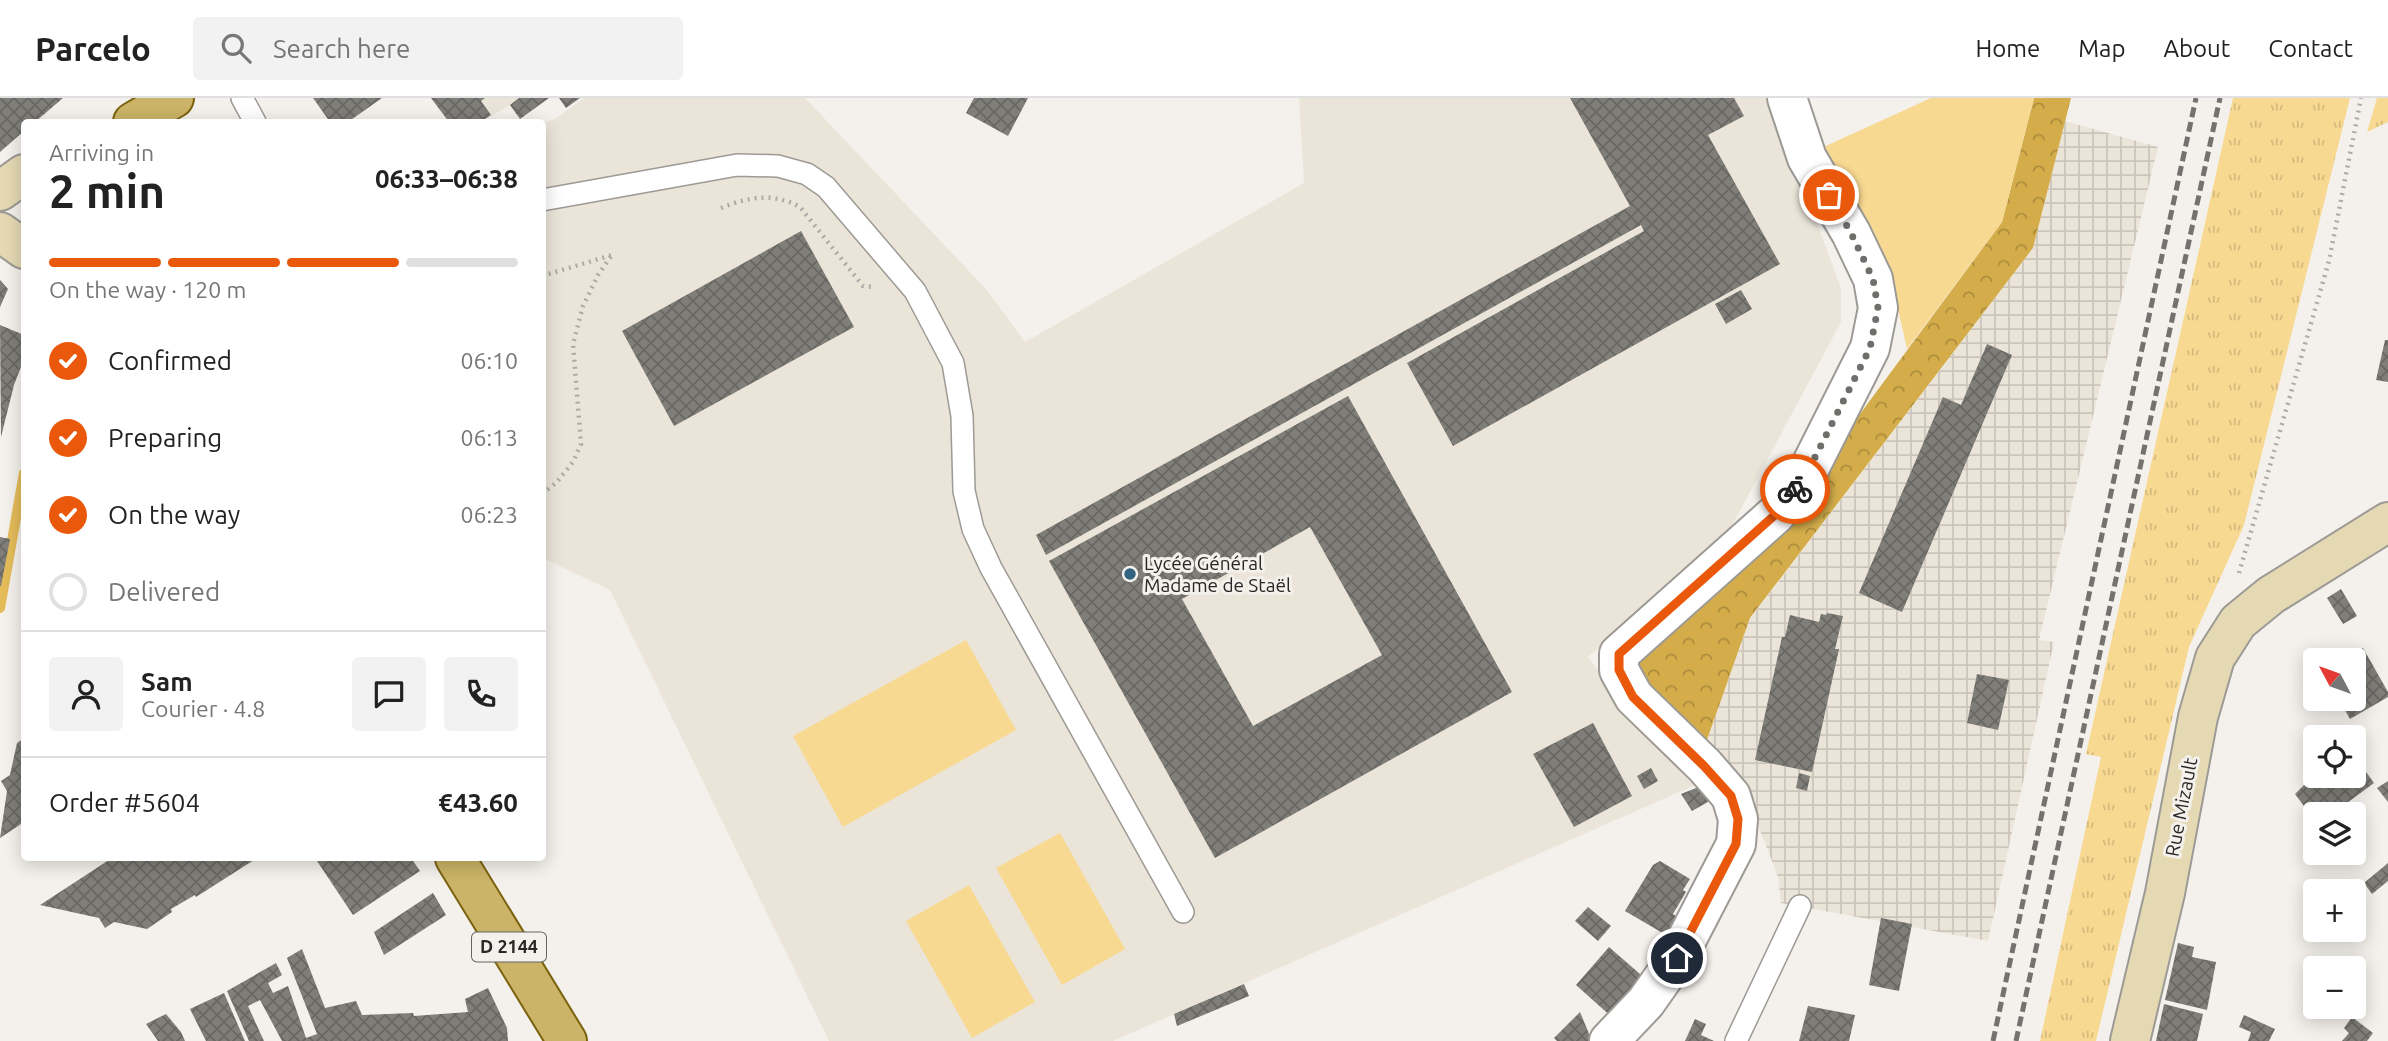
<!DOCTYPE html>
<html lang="en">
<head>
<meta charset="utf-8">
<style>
  :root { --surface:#fff; --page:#f2f2f2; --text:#222; --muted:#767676; --line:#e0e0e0; --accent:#ea580c }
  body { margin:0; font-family:Ubuntu,sans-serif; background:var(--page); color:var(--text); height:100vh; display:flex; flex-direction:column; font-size:26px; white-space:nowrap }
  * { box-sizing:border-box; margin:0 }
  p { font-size:23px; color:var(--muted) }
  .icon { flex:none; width:38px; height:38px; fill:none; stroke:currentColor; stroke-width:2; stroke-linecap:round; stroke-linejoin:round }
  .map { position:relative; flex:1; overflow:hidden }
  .details { position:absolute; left:21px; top:21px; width:525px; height:742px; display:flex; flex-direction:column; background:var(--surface); border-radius:7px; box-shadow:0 4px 18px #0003 }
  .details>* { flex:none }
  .needle { width:46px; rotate:311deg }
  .buttons { position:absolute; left:2303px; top:550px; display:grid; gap:14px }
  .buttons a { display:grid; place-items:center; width:63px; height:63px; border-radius:7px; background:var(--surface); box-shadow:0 4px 18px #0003; font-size:35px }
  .pin { position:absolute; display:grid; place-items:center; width:60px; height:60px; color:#fff; margin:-30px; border:4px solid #fff; border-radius:50%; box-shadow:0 2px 7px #0007 }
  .courier { position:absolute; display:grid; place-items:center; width:70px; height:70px; margin:-35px; border:5px solid #ea580c; border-radius:50%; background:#fff; color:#222; box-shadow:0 2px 9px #0007 }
  .head em { font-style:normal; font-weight:700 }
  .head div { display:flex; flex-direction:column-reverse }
  .head { display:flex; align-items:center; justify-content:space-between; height:119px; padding:0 28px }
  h1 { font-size:46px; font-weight:700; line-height:52px }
  .bar { display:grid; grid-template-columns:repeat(4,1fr); gap:10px 7px; align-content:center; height:84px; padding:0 28px }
  .bar i { height:9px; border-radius:5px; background:var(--line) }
  .bar .active { background:var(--accent) }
  .bar p { grid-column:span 4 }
  .line { display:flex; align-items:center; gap:18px; padding:0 28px; border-top:2px solid var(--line) }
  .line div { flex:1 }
  .round { display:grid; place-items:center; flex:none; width:74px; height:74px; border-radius:7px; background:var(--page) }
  ol { padding:0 28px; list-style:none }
  li { display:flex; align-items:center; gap:21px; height:77px }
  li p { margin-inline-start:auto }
  li .icon { padding:7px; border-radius:50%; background:var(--accent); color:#fff; stroke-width:4 }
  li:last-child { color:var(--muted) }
  li i { width:38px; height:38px; border:4px solid var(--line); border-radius:50% }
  header { display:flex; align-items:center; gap:42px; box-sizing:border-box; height:98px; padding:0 35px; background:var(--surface); border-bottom:2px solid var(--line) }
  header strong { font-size:33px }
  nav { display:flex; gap:38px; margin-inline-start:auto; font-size:24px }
  .search { width:490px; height:63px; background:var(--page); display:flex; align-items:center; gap:18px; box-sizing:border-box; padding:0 24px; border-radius:7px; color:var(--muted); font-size:26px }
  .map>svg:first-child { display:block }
  .built { fill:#ebe5d9 }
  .industrial { fill:url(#industrial-grid) }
  .grass { fill:url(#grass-tufts) }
  .forest { fill:url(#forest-crowns) }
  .garden { fill:#f8d991 }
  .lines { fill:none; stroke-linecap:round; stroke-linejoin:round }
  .stream { stroke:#e3bb59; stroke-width:10 }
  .building { fill:url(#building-cross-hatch); fill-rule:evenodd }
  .lane-casing { stroke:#9d9a95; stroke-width:24 }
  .street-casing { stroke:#9d9a95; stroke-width:42 }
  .secondary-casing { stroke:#9d9a95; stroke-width:42 }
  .primary-casing { stroke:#7b620e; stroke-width:42 }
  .path { stroke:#aeaba7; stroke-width:4.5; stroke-dasharray:2 5; stroke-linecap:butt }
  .lane { stroke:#fff; stroke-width:21 }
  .street { stroke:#fff; stroke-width:38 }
  .secondary { stroke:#e5d9b3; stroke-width:38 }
  .primary { stroke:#cbb367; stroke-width:38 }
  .rail { stroke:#74726f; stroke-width:5; stroke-dasharray:10 5; stroke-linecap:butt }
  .done { stroke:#6f6e6b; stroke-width:7; stroke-dasharray:0 12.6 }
  .route { stroke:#ea580c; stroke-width:9 }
  .poi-dot { fill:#326481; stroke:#f4f1ec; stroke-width:2.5 }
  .labels { text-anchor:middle; stroke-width:6; stroke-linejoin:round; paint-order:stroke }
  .shield { fill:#f4f1ec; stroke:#656461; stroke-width:2 }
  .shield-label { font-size:18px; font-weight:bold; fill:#282725 }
  .poi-label { font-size:19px; fill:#282725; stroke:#f4f1ec; text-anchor:start }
  .street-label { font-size:19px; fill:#282725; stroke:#f4f1ec }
</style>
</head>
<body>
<header>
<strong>Parcelo</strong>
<div class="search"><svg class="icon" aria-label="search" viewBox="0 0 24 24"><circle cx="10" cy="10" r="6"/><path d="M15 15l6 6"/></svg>Search here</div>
<nav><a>Home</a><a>Map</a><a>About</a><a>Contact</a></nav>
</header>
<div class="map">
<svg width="2388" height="943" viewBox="0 0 2388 943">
  <defs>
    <pattern id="industrial-grid" width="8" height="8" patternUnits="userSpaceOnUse" patternTransform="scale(1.75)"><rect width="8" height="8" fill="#ebe5d9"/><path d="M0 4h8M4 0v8" fill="none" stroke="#cac4ba"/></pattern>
    <pattern id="grass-tufts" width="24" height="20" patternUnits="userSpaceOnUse" patternTransform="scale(1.75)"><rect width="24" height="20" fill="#f8d991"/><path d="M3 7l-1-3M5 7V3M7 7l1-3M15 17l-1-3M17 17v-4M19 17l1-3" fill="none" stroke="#d5ba7d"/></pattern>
    <pattern id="forest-crowns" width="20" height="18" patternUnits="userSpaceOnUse" patternTransform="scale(1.75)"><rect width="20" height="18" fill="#d4ad4a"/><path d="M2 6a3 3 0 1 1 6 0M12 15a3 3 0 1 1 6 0" fill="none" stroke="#ac8d3d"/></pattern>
    <pattern id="building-cross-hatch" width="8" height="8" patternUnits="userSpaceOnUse" patternTransform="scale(1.75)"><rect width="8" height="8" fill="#807e79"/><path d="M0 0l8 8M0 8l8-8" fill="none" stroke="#696763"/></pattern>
  </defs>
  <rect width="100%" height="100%" fill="#f4f1ec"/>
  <!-- built -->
  <path class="built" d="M431,0H549L520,21L510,7L481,24H458L456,22L449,24Z
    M584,0H805L987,192L1025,244L1304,85L1299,0H1771L1841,190V224L1727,437L1588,559L1625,608L1702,684L1113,943H829L610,492L543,460V25L555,21Z"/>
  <!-- industrial -->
  <path class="industrial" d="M2065,23L2158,49L2039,542L2054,544L1988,843L1781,805L1778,779L1751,709L1702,656L1750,521L2033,150Z"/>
  <!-- grass -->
  <path class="grass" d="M2233,0H2350L2244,427L2189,549L2096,943H2040L2101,659L2086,656Z
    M2377,0H2388V24L2367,34Z"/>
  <!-- forest -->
  <path class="forest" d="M2034,0H2071L2033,150L1750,520L1702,656L1646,593L1632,556L1786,416L2002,124Z"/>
  <!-- garden -->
  <path class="garden" d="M1931,0H2034L2002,124L1907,251L1888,167L1819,51Z
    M966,542L1016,632L843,729L793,638Z
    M1060,735L1125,851L1062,887L996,770Z
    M969,787L1035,904L972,940L906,823Z"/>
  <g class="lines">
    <!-- stream -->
    <path class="stream" d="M0,510L24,375"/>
  </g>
  <!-- building -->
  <path class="building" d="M0,0H63L35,24H24V33L0,54Z
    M313,0H382L348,24H330Z
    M431,0H485L481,3L491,17L481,24H458L456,22L449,24Z
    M519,0H549L520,21L510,7Z
    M559,0H580L566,10Z
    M974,0H1028L1008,38L966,15Z
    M1570,0H1734L1744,18L1708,37L1780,166L1453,348L1407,265L1644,133L1641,127L1046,457L1036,437L1630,108Z
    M801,133L854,229L674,328L622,233Z
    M0,182L8,191L0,209Z
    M1741,192L1752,211L1726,226L1715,206Z
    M0,227L24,237V261L14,287L1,339Z
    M2385,242H2388V284L2376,282Z
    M1987,246L2012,257L1902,514L1859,495L1943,299L1961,307Z
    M1348,298L1512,594L1215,760L1049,463ZM1310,429L1382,557L1253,628L1182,501Z
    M0,439L10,441L1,488H0Z
    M2341,491L2357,518L2343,526L2327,500Z
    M1827,515L1843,518L1835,551H1839L1812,674L1755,662L1782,539H1785L1790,517L1819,524L1821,516L1826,517Z
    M2363,550L2388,594V599L2350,621L2338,600H2354V562H2343Z
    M1977,576L2009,582L1998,632L1967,625Z
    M1593,625L1632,698L1574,729L1533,656Z
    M24,640V724L0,740L7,693L1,683L10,677L17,645Z
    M2354,657L2374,685L2332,716H2315V723L2295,696L2314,677H2354Z
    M1651,670L1658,683L1644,691L1637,678Z
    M1799,675L1810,678L1807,693L1796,690Z
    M2388,683V704L2377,690Z
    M1706,686L1715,700L1692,713L1681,696Z
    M112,760H257L196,799L195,797L171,811L172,814L147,831L114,824L105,830L99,820L40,807Z
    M315,760H411L420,773L353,817Z
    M1660,763L1690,781L1683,792L1686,794L1673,816L1677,819L1666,837L1625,813L1653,767Z
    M2388,765V783L2372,796L2364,785Z
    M433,795L446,817L384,857L374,834Z
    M1588,809L1611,828L1598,843L1575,823Z
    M1881,820L1912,826L1899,893L1869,887Z
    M2178,845L2194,849L2192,859L2216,864L2207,912L2165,902Z
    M1609,849L1648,883L1614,921L1576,887Z
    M302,851L325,910L356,903L362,917L413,915L414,918L468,914L465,901L488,890L507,930L508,943H282L260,902L248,908L264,943H249L227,893L276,865L282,877L268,885L273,895L288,888L306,940L317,936L287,860Z
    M1244,886L1249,898L1177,928L1174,916Z
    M224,895L241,934L245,943H206L190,911Z
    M2164,906L2203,916L2197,943H2156Z
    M1808,908L1855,917L1849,943H1799Z
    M1580,914L1592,943H1557L1554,940Z
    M166,916L181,934L185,943H158L146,926Z
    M2244,917L2275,931L2269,943H2248L2251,934L2239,929Z
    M2352,919L2373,935L2367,943H2342L2349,935L2344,930Z
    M1695,921L1706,926L1701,937L1714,943H1685Z"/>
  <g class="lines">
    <!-- lane casing -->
    <g class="lane-casing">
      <path id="lane" d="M242,0L255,24
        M542,102L737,67L778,68L807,76L826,89L915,193L953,265L962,318L964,393L973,431L991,470L1183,814
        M1736,943L1800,808"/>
    </g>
    <!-- street casing -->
    <g class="street-casing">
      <path id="street" d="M1609,943L1646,904L1677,860L1736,746L1738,721L1731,698L1705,668L1634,599L1619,572V556L1776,416L1806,377L1870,250L1878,210L1873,181L1851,135L1807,60L1787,0"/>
    </g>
    <!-- secondary casing -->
    <g class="secondary-casing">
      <path id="secondary" d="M0,93L24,76
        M0,134L24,151
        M2130,943L2165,795L2198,619L2215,560L2238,524L2271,497L2388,424"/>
    </g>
    <!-- primary casing -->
    <g class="primary-casing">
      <path id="primary" d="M133,24L174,0
        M455,760L567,943"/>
    </g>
    <!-- path -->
    <path class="path" d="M721,110C748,99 773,94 800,109L863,188L874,189
      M542,178L612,157
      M542,396L556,385L573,364L581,346L573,246L583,208L598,177L612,157
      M2239,475L2329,163L2361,0"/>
    <!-- lane -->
    <use href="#lane" class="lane"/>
    <!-- street -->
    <use href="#street" class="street"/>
    <!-- secondary -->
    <use href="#secondary" class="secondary"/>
    <!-- primary -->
    <use href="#primary" class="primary"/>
    <!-- rail -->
    <path class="rail" d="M1993,943L2196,0
      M2016,943L2220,0"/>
  </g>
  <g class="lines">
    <!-- done -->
    <path class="done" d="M1795,391L1806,377L1870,250L1878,210L1873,181L1851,135L1829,97"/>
    <!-- route -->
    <path class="route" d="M1677,860L1736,746L1738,721L1731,698L1704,668L1633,599L1619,572V556L1776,416L1795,391"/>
  </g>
  <!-- markers -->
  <circle class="poi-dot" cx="1130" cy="476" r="7"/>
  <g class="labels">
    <!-- shield labels -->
    <rect class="shield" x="472" y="834.5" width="74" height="29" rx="5"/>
    <g class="shield-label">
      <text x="509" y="855">D 2144</text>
    </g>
    <!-- poi labels -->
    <g class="poi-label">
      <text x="1144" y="472">Lycée Général<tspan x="1144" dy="22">Madame de Staël</tspan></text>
    </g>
    <!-- street labels -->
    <g class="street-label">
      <text transform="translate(2181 709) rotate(-79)" y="7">Rue Mizault</text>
    </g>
  </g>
</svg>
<div class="buttons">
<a><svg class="needle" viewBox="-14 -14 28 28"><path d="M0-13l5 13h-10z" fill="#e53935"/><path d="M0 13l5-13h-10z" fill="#767676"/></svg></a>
<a><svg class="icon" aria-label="locate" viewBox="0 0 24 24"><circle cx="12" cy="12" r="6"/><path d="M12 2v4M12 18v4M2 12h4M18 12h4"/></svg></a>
<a><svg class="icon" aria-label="layers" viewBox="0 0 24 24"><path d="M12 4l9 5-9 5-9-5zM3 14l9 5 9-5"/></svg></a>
<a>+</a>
<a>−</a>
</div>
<div class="pin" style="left:1829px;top:97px;background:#ea580c"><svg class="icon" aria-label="bag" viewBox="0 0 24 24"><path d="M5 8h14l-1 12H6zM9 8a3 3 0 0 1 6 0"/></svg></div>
<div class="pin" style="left:1677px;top:860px;background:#1f2937"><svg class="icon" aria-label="home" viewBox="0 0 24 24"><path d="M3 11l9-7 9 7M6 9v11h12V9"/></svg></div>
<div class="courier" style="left:1795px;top:391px"><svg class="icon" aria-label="bike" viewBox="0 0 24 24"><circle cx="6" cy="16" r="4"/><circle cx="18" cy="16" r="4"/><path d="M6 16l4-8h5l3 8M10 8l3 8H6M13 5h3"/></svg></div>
<section class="details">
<div class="head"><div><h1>2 min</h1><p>Arriving in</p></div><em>06:33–06:38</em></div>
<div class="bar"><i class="active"></i><i class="active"></i><i class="active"></i><i></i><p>On the way · 120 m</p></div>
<ol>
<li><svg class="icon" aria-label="check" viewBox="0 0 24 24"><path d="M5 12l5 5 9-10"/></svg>Confirmed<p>06:10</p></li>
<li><svg class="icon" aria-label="check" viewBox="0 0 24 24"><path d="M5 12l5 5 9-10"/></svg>Preparing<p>06:13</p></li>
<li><svg class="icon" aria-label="check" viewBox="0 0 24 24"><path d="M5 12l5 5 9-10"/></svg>On the way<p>06:23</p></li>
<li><i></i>Delivered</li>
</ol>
<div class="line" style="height:126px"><a class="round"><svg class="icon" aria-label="person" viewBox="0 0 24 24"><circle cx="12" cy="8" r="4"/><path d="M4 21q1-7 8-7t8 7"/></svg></a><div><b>Sam</b><p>Courier · 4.8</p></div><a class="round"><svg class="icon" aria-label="chat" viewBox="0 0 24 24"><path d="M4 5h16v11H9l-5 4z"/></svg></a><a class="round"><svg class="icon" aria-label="phone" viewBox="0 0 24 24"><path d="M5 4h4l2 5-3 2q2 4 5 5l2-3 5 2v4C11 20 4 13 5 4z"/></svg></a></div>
<div class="line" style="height:91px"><div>Order #5604</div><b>€43.60</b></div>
</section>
</div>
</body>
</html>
